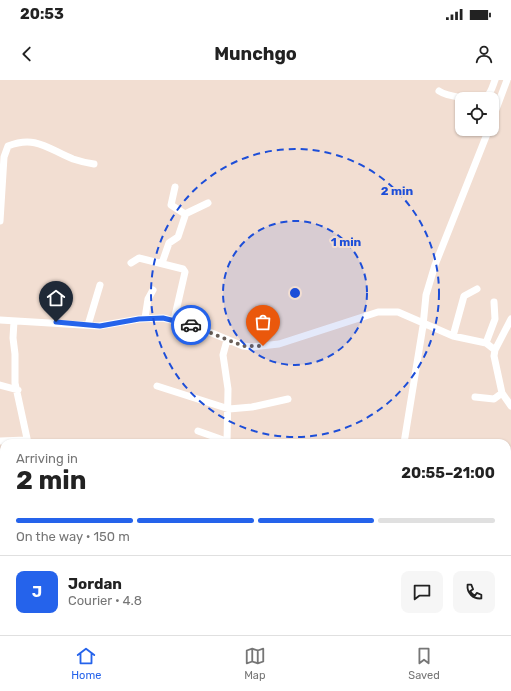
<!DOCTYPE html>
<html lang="en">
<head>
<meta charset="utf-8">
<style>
  :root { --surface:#fff; --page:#f6f6f6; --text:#222; --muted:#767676; --line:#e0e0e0; --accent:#2563eb }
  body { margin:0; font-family:Rubik,sans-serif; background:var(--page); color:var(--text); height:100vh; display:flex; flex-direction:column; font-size:15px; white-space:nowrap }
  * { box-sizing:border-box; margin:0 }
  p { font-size:13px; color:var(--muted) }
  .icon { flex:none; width:22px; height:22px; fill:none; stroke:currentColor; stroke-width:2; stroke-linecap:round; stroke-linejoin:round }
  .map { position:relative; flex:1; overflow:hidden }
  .drawer { position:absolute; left:0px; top:359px; width:511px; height:196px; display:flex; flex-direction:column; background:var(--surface); border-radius:12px 12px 0 0; box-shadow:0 1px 3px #0004 }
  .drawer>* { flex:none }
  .fabs { position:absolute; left:455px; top:12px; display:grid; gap:8px }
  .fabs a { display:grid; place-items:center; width:44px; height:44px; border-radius:8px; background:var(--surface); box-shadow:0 1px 3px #0004; font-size:20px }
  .pin { position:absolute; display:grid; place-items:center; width:34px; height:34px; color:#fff; margin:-41px -17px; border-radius:50% 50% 50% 0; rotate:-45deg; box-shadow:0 0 4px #0007 }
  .pin .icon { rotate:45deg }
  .courier { position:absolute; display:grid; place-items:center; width:40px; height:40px; margin:-20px; border:3px solid #2563eb; border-radius:50%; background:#fff; color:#222; box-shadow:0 1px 5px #0007 }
  .overview em { font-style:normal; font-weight:700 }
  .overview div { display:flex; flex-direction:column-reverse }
  .overview { display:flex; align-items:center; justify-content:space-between; height:68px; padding:0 16px }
  h1 { font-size:26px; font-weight:700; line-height:30px }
  .bar { display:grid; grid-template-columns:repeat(4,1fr); gap:6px 4px; align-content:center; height:48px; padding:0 16px }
  .bar i { height:5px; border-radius:3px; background:var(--line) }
  .bar .on { background:var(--accent) }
  .bar p { grid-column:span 4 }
  .line { display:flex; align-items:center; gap:10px; padding:0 16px; border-top:1px solid var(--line) }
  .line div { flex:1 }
  .round { display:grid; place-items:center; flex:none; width:42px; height:42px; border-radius:8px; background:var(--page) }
  .status { display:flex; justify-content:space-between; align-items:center; height:28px; padding:0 20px; background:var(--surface); direction:ltr }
  .status svg { height:11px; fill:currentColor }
  header { display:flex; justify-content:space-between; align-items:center; height:52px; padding:0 16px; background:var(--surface); font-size:18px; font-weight:700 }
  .menu { display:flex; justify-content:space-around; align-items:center; height:56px; border-top:1px solid var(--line); background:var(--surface); font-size:11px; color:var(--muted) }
  .menu a { display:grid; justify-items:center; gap:2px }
  .menu .on { color:var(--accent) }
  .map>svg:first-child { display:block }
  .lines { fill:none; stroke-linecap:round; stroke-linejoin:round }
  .minor { stroke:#fff; stroke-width:7 }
  .done { stroke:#6b6059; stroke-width:4; stroke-dasharray:0 7.2 }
  .route { stroke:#2563eb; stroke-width:5 }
  .ring { fill:none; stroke:#1d4ed8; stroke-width:2; stroke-dasharray:7 5 }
  .centre { fill:#1d4ed8; stroke:#f2ded2; stroke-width:2 }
  .ring-label { font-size:12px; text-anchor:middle; font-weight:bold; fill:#1d4ed8; stroke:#f2ded2; stroke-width:4; stroke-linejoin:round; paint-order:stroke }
</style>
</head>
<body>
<div class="status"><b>20:53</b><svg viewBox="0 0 49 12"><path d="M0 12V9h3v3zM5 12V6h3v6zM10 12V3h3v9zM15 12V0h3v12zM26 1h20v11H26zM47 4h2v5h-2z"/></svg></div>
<header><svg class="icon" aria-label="back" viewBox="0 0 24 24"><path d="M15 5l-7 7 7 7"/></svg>Munchgo<svg class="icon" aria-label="person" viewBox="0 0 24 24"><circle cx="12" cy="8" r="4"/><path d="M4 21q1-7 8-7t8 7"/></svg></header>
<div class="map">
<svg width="511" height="555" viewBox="0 0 511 555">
  <rect width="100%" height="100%" fill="#f2ded2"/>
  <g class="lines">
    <!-- minor -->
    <path class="minor" d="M439,11C446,16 478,22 486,17C491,14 493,5 495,0
      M492,40L507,0
      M185,134L208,123
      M0,141L4,77L8,66C36,55 48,69 73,79C79,81 87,83 94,84
      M131,183L139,178L183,189L185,192L174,240
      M162,183L169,163L178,157L185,136V134L171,125L175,107
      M145,238L148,219L153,210
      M511,239L495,270L494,276L502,313L511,326
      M0,240L99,246L139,239L163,238L195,246L243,266L252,267L279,264L378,232H398L453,256L486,263L495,270
      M14,241L13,258L15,274V303L28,363
      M88,245L100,205
      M453,256L464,216L477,209
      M227,260L223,275L228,309L227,363
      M486,263L495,239L494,222
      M0,305L18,310
      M157,306L229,329L252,327L288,319
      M475,317L494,319L502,313
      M198,351L226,361
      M0,361L26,360
      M404,363L423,246L426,215L435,185L489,49
      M509,415L511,399
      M0,461L4,460
      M0,522H4
      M45,551L47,555
      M190,551V555
      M88,555V551
      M363,555L365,551"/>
  </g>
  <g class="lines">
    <!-- done -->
    <path class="done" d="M191,245L243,266H263"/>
    <!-- route -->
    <path class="route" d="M56,242L100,246L139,239L163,238L191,245"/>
  </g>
  <!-- distance rings -->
  <circle cx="295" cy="213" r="72" fill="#1d4ed8" fill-opacity=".12"/>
  <g class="ring">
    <circle cx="295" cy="213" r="72"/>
    <circle cx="295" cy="213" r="144"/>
  </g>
  <circle cx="295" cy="213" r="6" class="centre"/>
  <g class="ring-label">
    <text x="397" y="115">2 min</text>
    <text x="346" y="166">1 min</text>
  </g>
</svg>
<div class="fabs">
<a><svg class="icon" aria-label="locate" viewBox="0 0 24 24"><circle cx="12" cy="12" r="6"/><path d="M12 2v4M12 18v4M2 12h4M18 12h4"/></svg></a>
</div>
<div class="pin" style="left:263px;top:266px;background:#ea580c"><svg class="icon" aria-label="bag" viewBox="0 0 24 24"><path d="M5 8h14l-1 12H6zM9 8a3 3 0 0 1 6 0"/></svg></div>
<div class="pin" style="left:56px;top:242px;background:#1f2937"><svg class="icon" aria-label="home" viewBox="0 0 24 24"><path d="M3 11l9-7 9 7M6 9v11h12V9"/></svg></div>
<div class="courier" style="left:191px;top:245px"><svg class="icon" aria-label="car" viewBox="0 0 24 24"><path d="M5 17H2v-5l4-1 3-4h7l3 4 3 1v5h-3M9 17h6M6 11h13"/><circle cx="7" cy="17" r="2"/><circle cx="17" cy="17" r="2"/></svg></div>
<section class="drawer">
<div class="overview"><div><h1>2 min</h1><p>Arriving in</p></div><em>20:55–21:00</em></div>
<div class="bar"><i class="on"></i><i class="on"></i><i class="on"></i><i></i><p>On the way · 150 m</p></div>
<div class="line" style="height:72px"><b class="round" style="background:var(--accent);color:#fff">J</b><div><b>Jordan</b><p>Courier · 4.8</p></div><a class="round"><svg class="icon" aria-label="chat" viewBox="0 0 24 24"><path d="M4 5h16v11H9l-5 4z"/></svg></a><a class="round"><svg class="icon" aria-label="phone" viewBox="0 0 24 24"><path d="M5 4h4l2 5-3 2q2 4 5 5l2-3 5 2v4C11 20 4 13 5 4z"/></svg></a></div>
</section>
</div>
<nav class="menu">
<a class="on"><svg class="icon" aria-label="home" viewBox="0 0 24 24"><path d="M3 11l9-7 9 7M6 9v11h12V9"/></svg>Home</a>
<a><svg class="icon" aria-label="map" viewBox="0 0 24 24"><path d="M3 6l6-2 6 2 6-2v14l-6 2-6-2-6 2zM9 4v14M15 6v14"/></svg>Map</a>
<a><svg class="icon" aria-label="saved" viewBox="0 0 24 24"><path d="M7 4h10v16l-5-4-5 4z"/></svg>Saved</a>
</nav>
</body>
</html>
